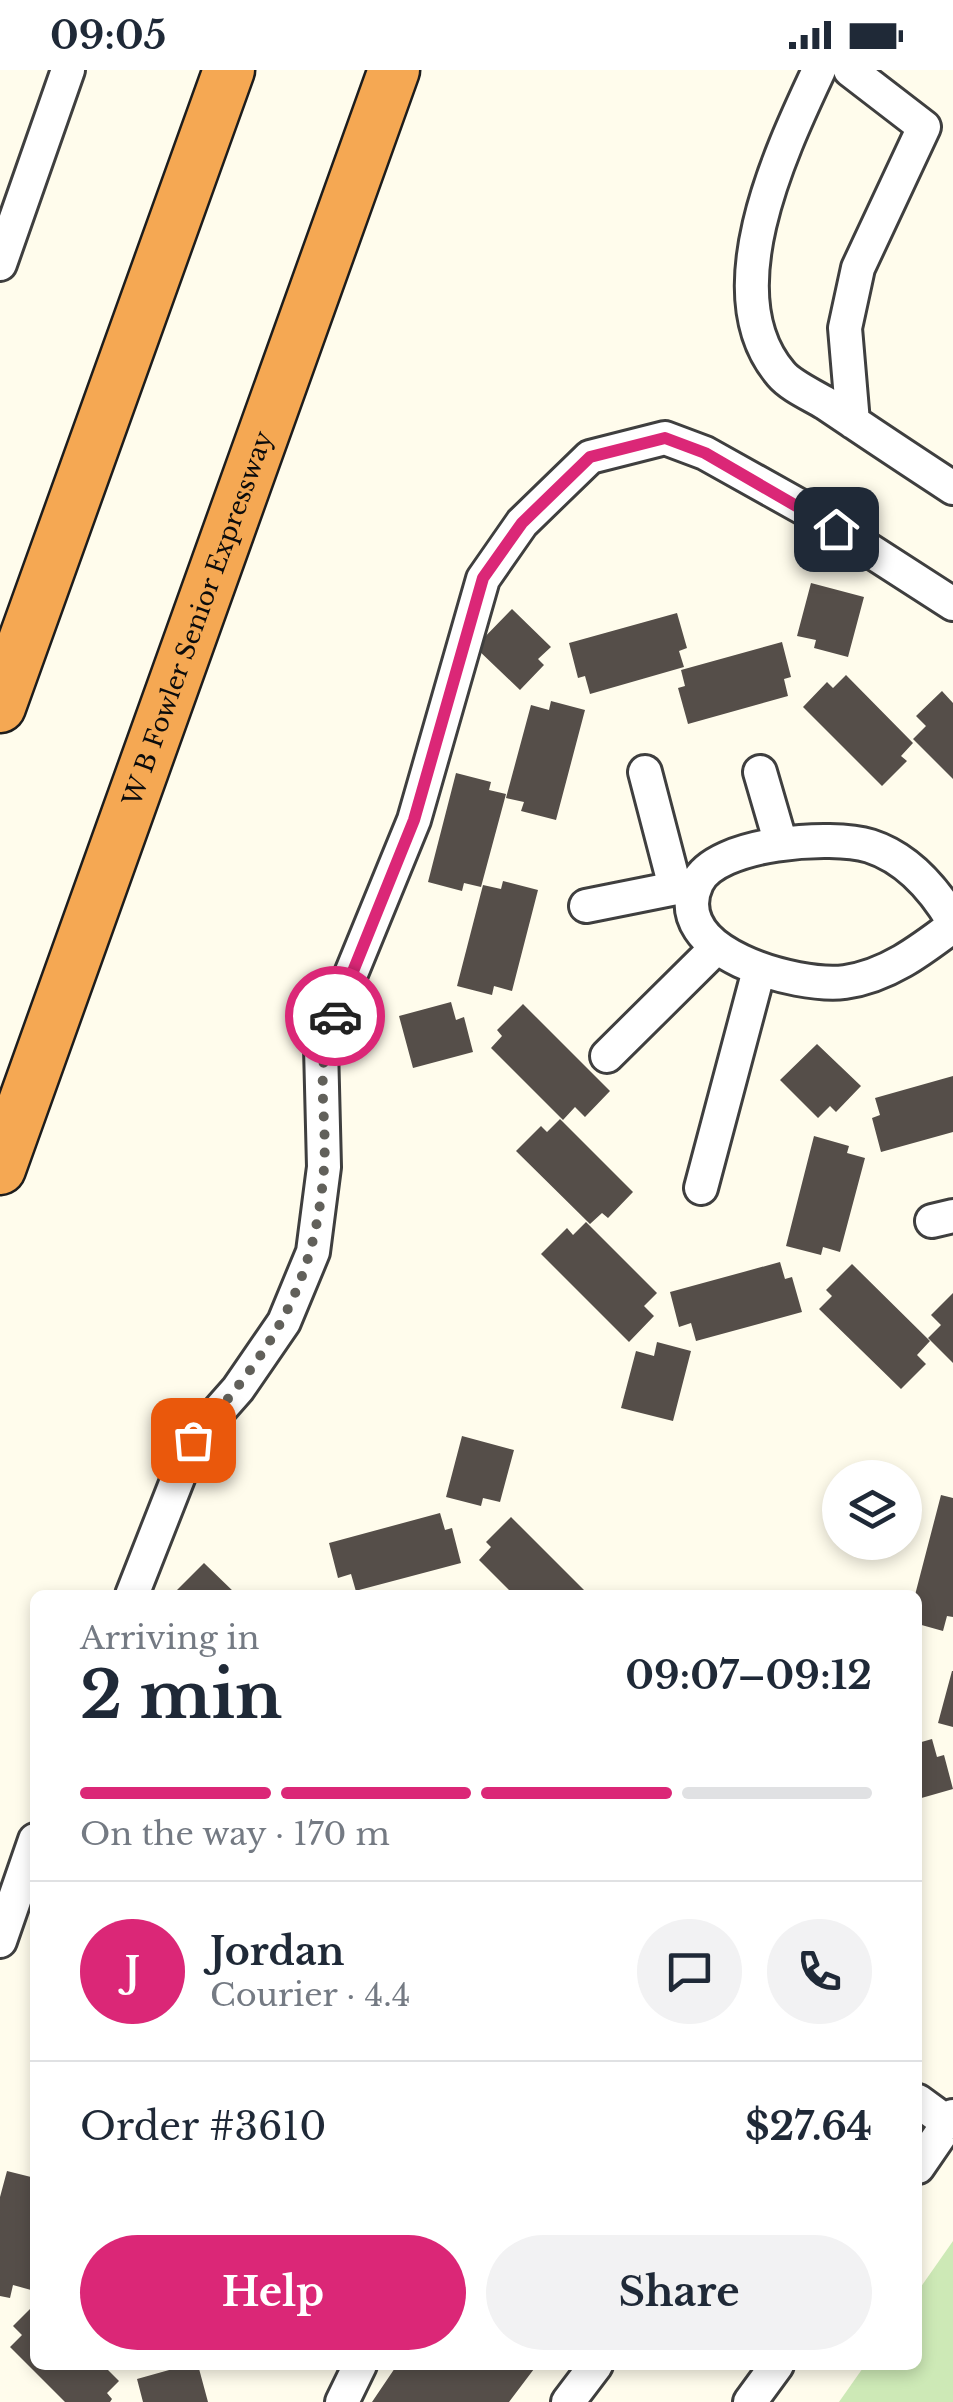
<!DOCTYPE html>
<html lang="en">
<head>
<meta charset="utf-8">
<style>
  :root { --surface:#fff; --page:#f2f2f3; --text:#1f2937; --muted:#747a83; --line:#e0e1e3; --accent:#db2777 }
  body { margin:0; font-family:"Libre Baskerville",serif; background:var(--page); color:var(--text); height:100vh; display:flex; flex-direction:column; font-size:38px; white-space:nowrap }
  * { box-sizing:border-box; margin:0 }
  p { font-size:32px; color:var(--muted) }
  .icon { flex:none; width:55px; height:55px; fill:none; stroke:currentColor; stroke-width:2; stroke-linecap:round; stroke-linejoin:round }
  .map { position:relative; flex:1; overflow:hidden }
  .sheet { position:absolute; left:30px; top:1520px; width:892px; height:780px; display:flex; flex-direction:column; background:var(--surface); border-radius:15px; box-shadow:0 5px 15px #0003 }
  .sheet>* { flex:none }
  .controls { position:absolute; left:822px; top:1390px; display:grid; gap:20px }
  .controls a { display:grid; place-items:center; width:100px; height:100px; border-radius:50%; background:var(--surface); box-shadow:0 5px 15px #0003; font-size:50px }
  .pin { position:absolute; display:grid; place-items:center; width:85px; height:85px; color:#fff; margin:-42px; border-radius:20px; box-shadow:0 5px 15px #0006 }
  .courier { position:absolute; display:grid; place-items:center; width:100px; height:100px; margin:-50px; border:8px solid #db2777; border-radius:50%; background:#fff; color:#222; box-shadow:0 2px 12px #0007 }
  .summary em { font-style:normal; font-weight:800 }
  .summary div { display:flex; flex-direction:column-reverse }
  .summary { display:flex; align-items:center; justify-content:space-between; height:170px; padding:0 50px }
  h1 { font-size:65px; font-weight:800; line-height:75px }
  .bar { display:grid; grid-template-columns:repeat(4,1fr); gap:15px 10px; align-content:center; height:120px; padding:0 50px }
  .bar i { height:12px; border-radius:8px; background:var(--line) }
  .bar .active { background:var(--accent) }
  .bar p { grid-column:span 4 }
  .line { display:flex; align-items:center; gap:25px; padding:0 50px; border-top:2px solid var(--line) }
  .line div { flex:1 }
  .round { display:grid; place-items:center; flex:none; width:105px; height:105px; border-radius:52px; background:var(--page) }
  .primary-button { display:flex; gap:20px; margin-top:auto; padding:20px 50px }
  .primary-button a { flex:1; height:115px; border-radius:60px; background:var(--accent); color:#fff; font-size:40px; font-weight:800; line-height:115px; text-align:center }
  .primary-button a+a { background:var(--page); color:var(--text) }
  .status { display:flex; justify-content:space-between; align-items:center; height:70px; padding:0 50px; background:var(--surface); direction:ltr }
  .status svg { height:28px; fill:currentColor }
  .map>svg:first-child { display:block }
  .green { fill:#cde9b6 }
  .building { fill:#554e49 }
  .lines { fill:none; stroke-linecap:round; stroke-linejoin:round }
  .minor-casing { stroke:#3f3f3f; stroke-width:38 }
  .highway-casing { stroke:#1d1d1d; stroke-width:55 }
  .minor { stroke:#fff; stroke-width:32 }
  .highway { stroke:#f5a853; stroke-width:50 }
  .done { stroke:#61605a; stroke-width:10; stroke-dasharray:0 18 }
  .route { stroke:#db2777; stroke-width:12 }
  .labels { text-anchor:middle; stroke-width:10; stroke-linejoin:round; paint-order:stroke }
  .street-label { font-size:25px; fill:#0c0c0c; stroke:#fff }
</style>
</head>
<body>
<div class="status"><b>09:05</b><svg viewBox="0 0 49 12"><path d="M0 12V9h3v3zM5 12V6h3v6zM10 12V3h3v9zM15 12V0h3v12zM26 1h20v11H26zM47 4h2v5h-2z"/></svg></div>
<div class="map">
<svg width="953" height="2332" viewBox="0 0 953 2332">
  <rect width="100%" height="100%" fill="#fffcec"/>
  <!-- green -->
  <path class="green" d="M953,2171V2332H839L865,2295H918V2221Z"/>
  <!-- building -->
  <path class="building" d="M811,513L864,527L848,587L814,578L816,570L797,566Z
    M512,539L551,577L538,589L544,595L520,620L475,577Z
    M677,543L687,578L679,581L684,597L590,624L585,606L578,608L569,573Z
    M782,572L791,607L784,609L788,626L688,654L678,618L685,616L681,600Z
    M846,605L913,673L901,686L907,691L882,716L803,637L827,612L833,618Z
    M942,621L953,633V709L913,669L926,656L916,646Z
    M551,631L585,640L556,750L521,741L524,732L506,728L531,635L549,640Z
    M456,703L491,712L489,720L506,724L481,817L464,813L462,821L428,812Z
    M503,811L538,820L512,921L494,916L492,925L457,916L483,815L501,819Z
    M451,932L456,950L464,947L473,982L413,998L399,946Z
    M523,934L610,1021L585,1047L575,1037L563,1050L491,978L502,966L497,960Z
    M817,974L861,1016L836,1042L830,1036L818,1048L780,1010Z
    M953,1006V1062L881,1082L872,1048L880,1045L875,1028Z
    M560,1049L633,1122L608,1148L602,1143L590,1154L516,1081L541,1056L547,1062Z
    M814,1066L849,1076L847,1083L865,1088L840,1182L823,1177L821,1185L786,1176Z
    M586,1152L657,1223L644,1236L654,1246L629,1272L541,1184L567,1158L573,1165Z
    M780,1192L785,1209L792,1207L802,1242L696,1271L691,1253L679,1257L670,1222Z
    M852,1194L930,1271L917,1285L926,1294L901,1319L819,1239L832,1226L826,1220Z
    M953,1223V1293L928,1268L941,1255L931,1245Z
    M657,1272L691,1281L673,1351L621,1338L636,1281L654,1286Z
    M462,1366L514,1380L500,1432L483,1428L481,1436L446,1427Z
    M941,1425L953,1428V1547L947,1546L943,1561L918,1554L915,1525Z
    M440,1443L445,1460L452,1458L461,1493L359,1520L360,1525H357L351,1504L338,1508L329,1473Z
    M511,1447L589,1525H514L479,1490L491,1477L486,1472Z
    M204,1493L237,1525H172Z
    M952,1601H953V1657L938,1653Z
    M932,1669L937,1687L944,1685L953,1719L918,1729V1673Z
    M7,2101L35,2108V2206L31,2220L13,2215L10,2228L0,2226V2127Z
    M35,2234V2295H103L119,2311L107,2323L112,2329L110,2332H65L10,2277L22,2265L13,2256Z
    M187,2295H198L208,2332H143L137,2309Z
    M397,2295H537L509,2332H372Z"/>
  <g class="lines">
    <!-- minor casing -->
    <g class="minor-casing">
      <path id="minor" d="M819,0C782,79 712,224 781,304C791,316 812,325 825,333C868,362 910,390 953,418
        M850,0L924,57L858,198L845,258L853,352
        M0,194L68,0
        M645,702L675,817
        M760,702L781,774
        M586,836L696,814
        M953,851C934,819 907,788 870,776C832,764 716,772 697,813C664,883 798,918 845,912C887,906 920,881 953,856
        M607,986L717,877
        M701,1118L759,900
        M932,1151L953,1146
        M132,1525L193,1370L238,1319L284,1252L313,1182L324,1097L321,977L414,750L483,509L522,453L590,387L665,368L705,383L807,440L953,534
        M0,1871L35,1770
        M918,2031L948,2053
        M918,2097L953,2046
        M342,2332L360,2295
        M568,2332L596,2295
        M750,2332L777,2295"/>
    </g>
    <!-- highway casing -->
    <g class="highway-casing">
      <g id="highway">
        <path d="M0,637L229,0"/>
        <path id="s1" d="M0,1099L394,0"/>
      </g>
    </g>
    <!-- minor -->
    <use href="#minor" class="minor"/>
    <!-- highway -->
    <use href="#highway" class="highway"/>
  </g>
  <g class="lines">
    <!-- done -->
    <path class="done" d="M193,1370C270,1282 315,1219 324,1098C328,1044 313,998 335,946"/>
    <!-- route -->
    <path class="route" d="M335,946L414,750L483,508L522,453L590,387L665,368L705,383L836,459"/>
  </g>
  <g class="labels">
    <!-- street labels -->
    <g class="street-label">
      <text dy="9" stroke="none"><textPath href="#s1" startOffset="585">W B Fowler Senior Expressway</textPath></text>
    </g>
  </g>
</svg>
<div class="controls">
<a><svg class="icon" aria-label="layers" viewBox="0 0 24 24"><path d="M12 4l9 5-9 5-9-5zM3 14l9 5 9-5"/></svg></a>
</div>
<div class="pin" style="left:193px;top:1370px;background:#ea580c"><svg class="icon" aria-label="bag" viewBox="0 0 24 24"><path d="M5 8h14l-1 12H6zM9 8a3 3 0 0 1 6 0"/></svg></div>
<div class="pin" style="left:836px;top:459px;background:#1f2937"><svg class="icon" aria-label="home" viewBox="0 0 24 24"><path d="M3 11l9-7 9 7M6 9v11h12V9"/></svg></div>
<div class="courier" style="left:335px;top:946px"><svg class="icon" aria-label="car" viewBox="0 0 24 24"><path d="M5 17H2v-5l4-1 3-4h7l3 4 3 1v5h-3M9 17h6M6 11h13"/><circle cx="7" cy="17" r="2"/><circle cx="17" cy="17" r="2"/></svg></div>
<section class="sheet">
<div class="summary"><div><h1>2 min</h1><p>Arriving in</p></div><em>09:07–09:12</em></div>
<div class="bar"><i class="active"></i><i class="active"></i><i class="active"></i><i></i><p>On the way · 170 m</p></div>
<div class="line" style="height:180px"><b class="round" style="background:var(--accent);color:#fff">J</b><div><b>Jordan</b><p>Courier · 4.4</p></div><a class="round"><svg class="icon" aria-label="chat" viewBox="0 0 24 24"><path d="M4 5h16v11H9l-5 4z"/></svg></a><a class="round"><svg class="icon" aria-label="phone" viewBox="0 0 24 24"><path d="M5 4h4l2 5-3 2q2 4 5 5l2-3 5 2v4C11 20 4 13 5 4z"/></svg></a></div>
<div class="line" style="height:130px"><div>Order #3610</div><b>$27.64</b></div>
<div class="primary-button"><a>Help</a><a>Share</a></div>
</section>
</div>
</body>
</html>
